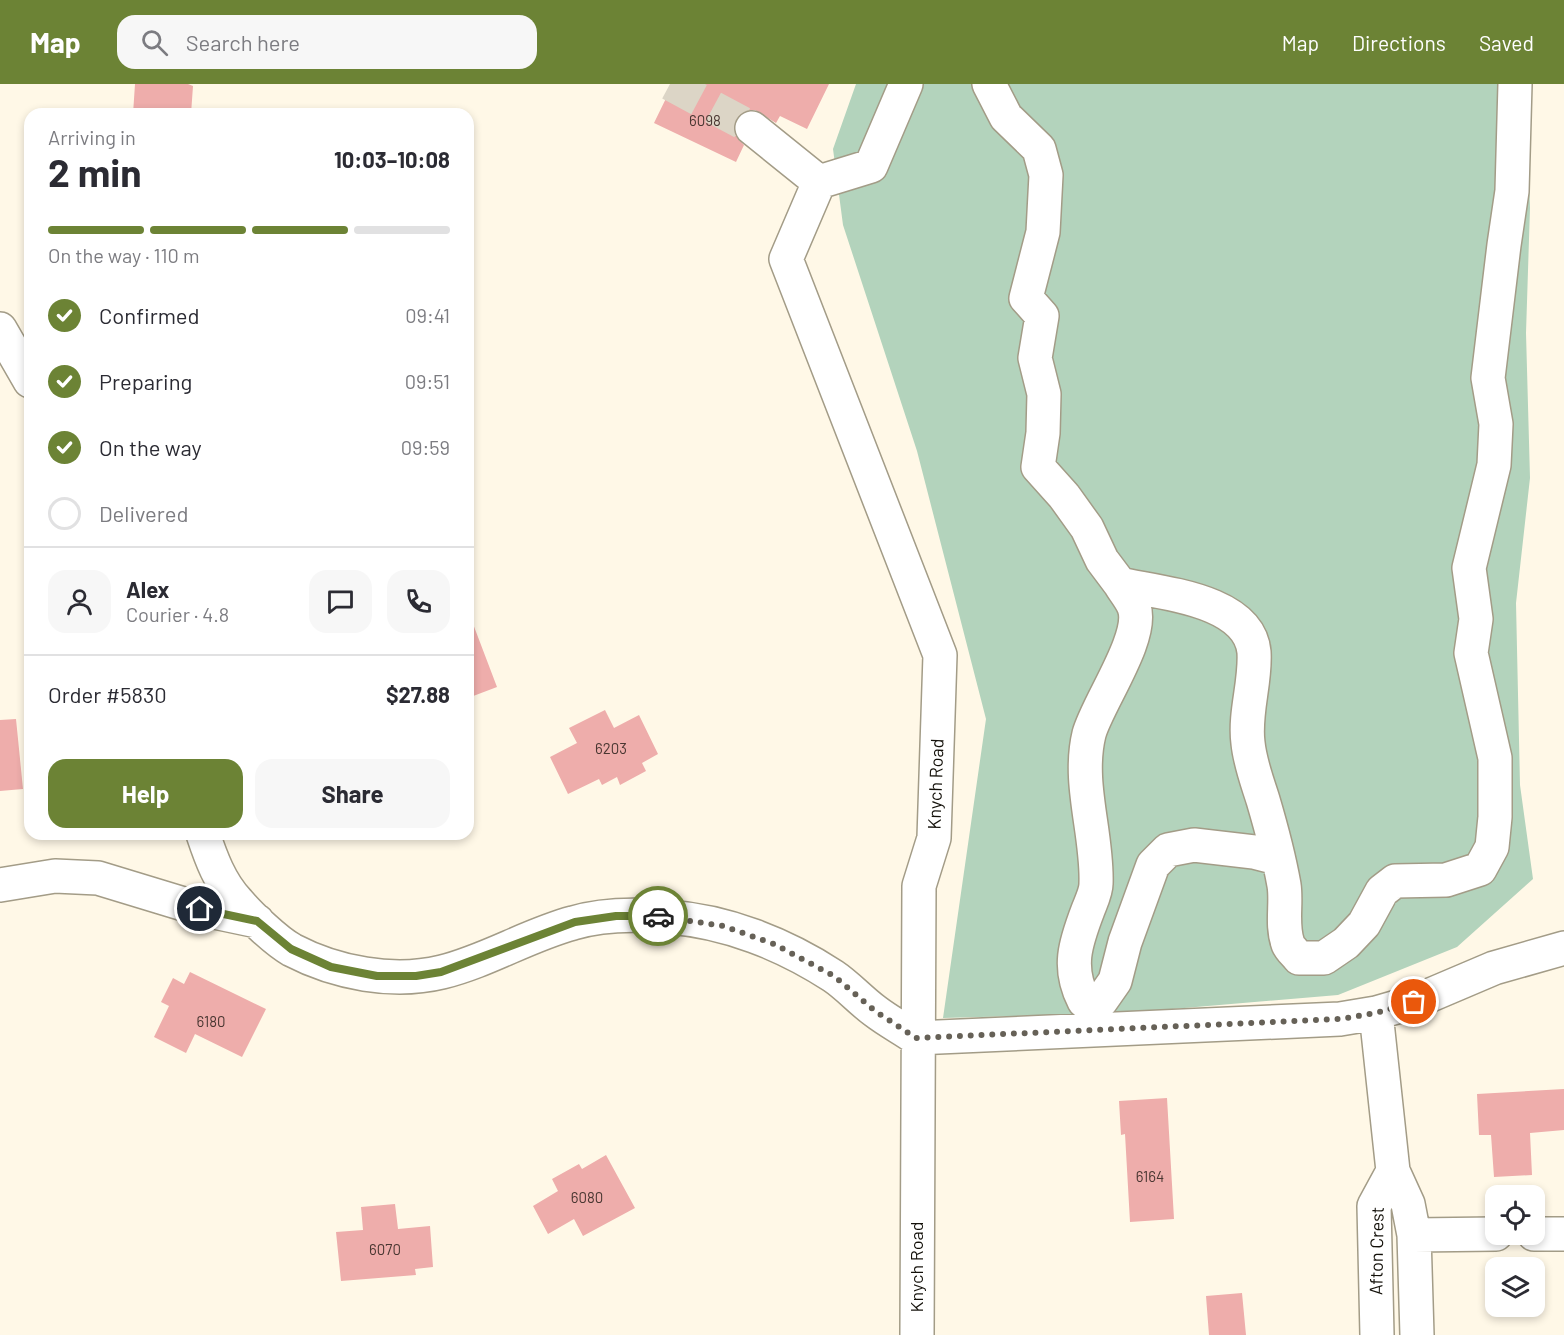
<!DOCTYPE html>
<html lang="en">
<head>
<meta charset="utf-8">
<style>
  :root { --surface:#fff; --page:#f7f7f7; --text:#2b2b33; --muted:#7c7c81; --line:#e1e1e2; --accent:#6c8335 }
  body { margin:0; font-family:Barlow,sans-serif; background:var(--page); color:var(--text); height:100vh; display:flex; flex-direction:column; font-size:22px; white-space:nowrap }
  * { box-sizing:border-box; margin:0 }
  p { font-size:20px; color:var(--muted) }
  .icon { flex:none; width:33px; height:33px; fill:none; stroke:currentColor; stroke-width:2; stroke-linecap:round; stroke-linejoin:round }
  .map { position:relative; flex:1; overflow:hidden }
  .side { position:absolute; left:24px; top:24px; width:450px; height:732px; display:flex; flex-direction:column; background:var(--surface); border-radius:18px; box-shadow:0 3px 9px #0003 }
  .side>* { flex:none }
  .tools { position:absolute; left:1485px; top:1101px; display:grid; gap:12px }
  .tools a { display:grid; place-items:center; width:60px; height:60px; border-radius:12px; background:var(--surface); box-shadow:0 3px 9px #0003; font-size:30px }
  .pin { position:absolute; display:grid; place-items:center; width:51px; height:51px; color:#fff; margin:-26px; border:3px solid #fff; border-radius:50%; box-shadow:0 2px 6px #0007 }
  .courier { position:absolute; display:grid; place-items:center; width:60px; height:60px; margin:-30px; border:4px solid #6c8335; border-radius:50%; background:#fff; color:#222; box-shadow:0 2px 8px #0007 }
  .head em { font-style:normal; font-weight:700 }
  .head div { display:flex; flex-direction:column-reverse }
  .head { display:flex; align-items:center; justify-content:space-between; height:102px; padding:0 24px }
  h1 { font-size:39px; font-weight:700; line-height:45px }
  .bar { display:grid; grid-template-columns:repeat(4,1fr); gap:9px 6px; align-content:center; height:72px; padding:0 24px }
  .bar i { height:8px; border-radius:4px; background:var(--line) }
  .bar .current { background:var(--accent) }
  .bar p { grid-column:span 4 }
  .line { display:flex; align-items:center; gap:15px; padding:0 24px; border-top:2px solid var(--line) }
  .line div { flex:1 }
  .round { display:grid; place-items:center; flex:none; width:63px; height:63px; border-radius:18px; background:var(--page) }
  ol { padding:0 24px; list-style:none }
  li { display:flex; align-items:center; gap:18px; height:66px }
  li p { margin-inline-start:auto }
  li .icon { padding:6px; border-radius:50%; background:var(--accent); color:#fff; stroke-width:4 }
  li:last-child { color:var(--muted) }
  li i { width:33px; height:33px; border:3px solid var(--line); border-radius:50% }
  .button { display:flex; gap:12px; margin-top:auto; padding:12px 24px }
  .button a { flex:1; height:69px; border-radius:18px; background:var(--accent); color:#fff; font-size:24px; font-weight:700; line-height:69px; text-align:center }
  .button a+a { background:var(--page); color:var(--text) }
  header { display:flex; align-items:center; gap:36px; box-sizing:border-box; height:84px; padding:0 30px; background:var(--accent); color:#fff }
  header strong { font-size:28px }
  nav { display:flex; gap:33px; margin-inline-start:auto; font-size:21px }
  .search { width:420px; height:54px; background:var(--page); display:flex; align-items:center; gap:15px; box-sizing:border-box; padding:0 21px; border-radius:18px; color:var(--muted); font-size:22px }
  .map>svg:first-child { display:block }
  .green { fill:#b3d3bc }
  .building { fill:#eeadab }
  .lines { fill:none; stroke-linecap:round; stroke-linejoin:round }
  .minor-tunnel { stroke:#dcd5c6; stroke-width:33; stroke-dasharray:33 16; stroke-linecap:butt }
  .minor-casing { stroke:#a39c87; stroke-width:36 }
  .minor { stroke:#fff; stroke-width:33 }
  .done { stroke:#666157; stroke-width:6; stroke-dasharray:0 10.8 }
  .route { stroke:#6c8335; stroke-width:8 }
  .labels { text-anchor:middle; stroke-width:6; stroke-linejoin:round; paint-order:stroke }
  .number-label { font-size:15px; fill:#4a3732 }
  .street-label { font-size:18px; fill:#131009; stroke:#fff }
</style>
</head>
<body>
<header>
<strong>Map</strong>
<div class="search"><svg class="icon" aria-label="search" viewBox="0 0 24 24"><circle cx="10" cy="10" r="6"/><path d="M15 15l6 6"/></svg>Search here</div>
<nav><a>Map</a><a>Directions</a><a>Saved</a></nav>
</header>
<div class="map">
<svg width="1564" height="1251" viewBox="0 0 1564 1251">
  <rect width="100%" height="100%" fill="#fff8e7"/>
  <!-- green -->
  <path class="green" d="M856,0H1526L1530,124L1526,249L1530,394L1516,519L1520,701L1533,795L1457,863L1338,911L1126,929L943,934L986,635L917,367L843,141L833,65Z"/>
  <!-- building -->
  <path class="building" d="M135,0H188L193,2L191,30H133Z
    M673,0H829L807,45L780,32L776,39L755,26H746L738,32L734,41V50L744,61L736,78L654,39Z
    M470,532L497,603L468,614V533Z
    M605,626L614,644L639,631L658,670L642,679L646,687L620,701L617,693L602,701L599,695L568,710L550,673L577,659L569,644Z
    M16,635L23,705L0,707V636Z
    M190,888L266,925L242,973L195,950L186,969L154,953L169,922L161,918L173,894L184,900Z
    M1564,1005V1046L1530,1049L1532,1091L1494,1093L1491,1051H1479L1477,1010Z
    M1167,1014L1174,1135L1130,1138L1125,1050L1121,1051L1119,1017Z
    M606,1071L635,1124L583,1152L574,1135L548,1150L533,1122L558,1107L552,1095L579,1080L582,1085Z
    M395,1120L398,1145L430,1142L433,1183L415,1185L416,1191L341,1197L336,1148L363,1146L361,1123Z
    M1242,1209L1246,1251H1209L1206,1212Z"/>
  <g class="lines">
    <!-- minor-tunnel -->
    <path class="minor-tunnel" d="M670,0L752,44"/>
    <!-- minor casing -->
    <g class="minor-casing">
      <path id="minor" d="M906,0L871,82L819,98L786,175L940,571L934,754L919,802L917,1251
        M989,0L1006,33L1039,65L1046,91L1043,148L1026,214L1042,232L1035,274L1044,310L1043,349L1038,383L1064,412L1087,444L1102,476L1120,500
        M752,44L819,98
        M0,245L30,297
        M203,750C211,774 220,799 238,818C250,832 276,857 292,866C336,889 393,900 442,888C487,877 528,851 573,839C603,830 637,830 668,833C726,837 784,860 833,892C848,902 860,916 875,927C888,937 903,945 916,954
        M1277,774L1254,768L1194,761L1168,766L1153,781L1125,858L1115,897L1101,917H1084C1067,884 1075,860 1088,826C1091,818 1096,808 1096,800C1098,751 1077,699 1089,650C1097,620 1145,553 1134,523C1131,515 1124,507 1120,500C1159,509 1249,515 1254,568C1256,598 1244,629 1248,659C1250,679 1257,697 1263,716C1271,743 1279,773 1284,801C1287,819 1281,841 1288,860C1290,865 1296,870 1299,874H1324L1346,859L1364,840L1382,807L1395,797L1446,796L1480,785L1492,763L1495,733V674L1471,569L1476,535L1469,484L1494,381L1496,340L1488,294L1504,161L1512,107L1515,0
        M0,801L55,792L98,794L200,825L257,837
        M1376,929L1393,1087L1408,1120L1414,1151L1417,1251
        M916,954L1340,935L1376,929L1414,918L1494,884L1564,864
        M1534,1150H1564
        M1414,1151L1496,1150
        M1377,1251L1374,1122L1393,1087"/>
    </g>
    <!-- minor -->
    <use href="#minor" class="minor"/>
  </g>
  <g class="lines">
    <!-- done -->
    <path class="done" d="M658,832L723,842L774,860L834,892L875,927L916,954L1340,935L1376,929L1414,918"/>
    <!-- route -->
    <path class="route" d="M200,825L257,837L291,865L331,883L377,892H416L441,888L575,838L616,832H658"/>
  </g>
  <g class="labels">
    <!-- number labels -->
    <g class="number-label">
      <text x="705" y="42">6098</text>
      <text x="611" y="670">6203</text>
      <text x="211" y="943">6180</text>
      <text x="1150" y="1098">6164</text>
      <text x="587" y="1119">6080</text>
      <text x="385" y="1171">6070</text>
    </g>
    <!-- street labels -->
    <g class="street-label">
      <text transform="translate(936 700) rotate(-88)" y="6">Knych Road</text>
      <text transform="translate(1377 1167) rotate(-89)" y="6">Afton Crest</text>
      <text transform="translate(917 1183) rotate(-90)" y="6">Knych Road</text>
    </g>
  </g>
</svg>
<div class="tools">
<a><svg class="icon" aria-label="locate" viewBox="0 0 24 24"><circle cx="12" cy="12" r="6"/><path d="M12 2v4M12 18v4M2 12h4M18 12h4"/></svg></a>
<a><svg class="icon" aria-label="layers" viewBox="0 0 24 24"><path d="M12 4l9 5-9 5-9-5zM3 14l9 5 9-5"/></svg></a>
</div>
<div class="pin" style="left:1414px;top:918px;background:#ea580c"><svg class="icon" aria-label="bag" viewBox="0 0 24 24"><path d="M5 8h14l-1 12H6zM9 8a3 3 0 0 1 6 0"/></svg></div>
<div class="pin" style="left:200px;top:825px;background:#1f2937"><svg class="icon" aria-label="home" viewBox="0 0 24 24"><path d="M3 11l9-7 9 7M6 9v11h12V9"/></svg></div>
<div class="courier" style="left:658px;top:832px"><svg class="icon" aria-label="car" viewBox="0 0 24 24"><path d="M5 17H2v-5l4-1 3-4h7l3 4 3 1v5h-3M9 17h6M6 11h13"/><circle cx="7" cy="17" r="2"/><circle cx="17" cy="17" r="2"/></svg></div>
<section class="side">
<div class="head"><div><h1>2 min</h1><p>Arriving in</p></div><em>10:03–10:08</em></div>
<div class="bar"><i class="current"></i><i class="current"></i><i class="current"></i><i></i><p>On the way · 110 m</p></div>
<ol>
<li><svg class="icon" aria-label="check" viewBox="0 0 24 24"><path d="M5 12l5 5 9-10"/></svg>Confirmed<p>09:41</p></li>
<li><svg class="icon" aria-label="check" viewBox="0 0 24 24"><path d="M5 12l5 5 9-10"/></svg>Preparing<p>09:51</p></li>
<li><svg class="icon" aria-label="check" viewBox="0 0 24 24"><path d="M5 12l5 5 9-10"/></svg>On the way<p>09:59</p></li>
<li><i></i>Delivered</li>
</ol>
<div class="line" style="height:108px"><a class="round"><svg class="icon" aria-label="person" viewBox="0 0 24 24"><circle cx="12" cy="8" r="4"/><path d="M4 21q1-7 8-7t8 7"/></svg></a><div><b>Alex</b><p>Courier · 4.8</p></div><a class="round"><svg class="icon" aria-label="chat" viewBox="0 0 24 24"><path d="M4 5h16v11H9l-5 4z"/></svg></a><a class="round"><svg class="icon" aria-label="phone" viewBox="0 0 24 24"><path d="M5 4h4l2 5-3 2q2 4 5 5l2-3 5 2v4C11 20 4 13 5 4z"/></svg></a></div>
<div class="line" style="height:78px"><div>Order #5830</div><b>$27.88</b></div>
<div class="button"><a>Help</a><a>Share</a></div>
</section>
</div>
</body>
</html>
